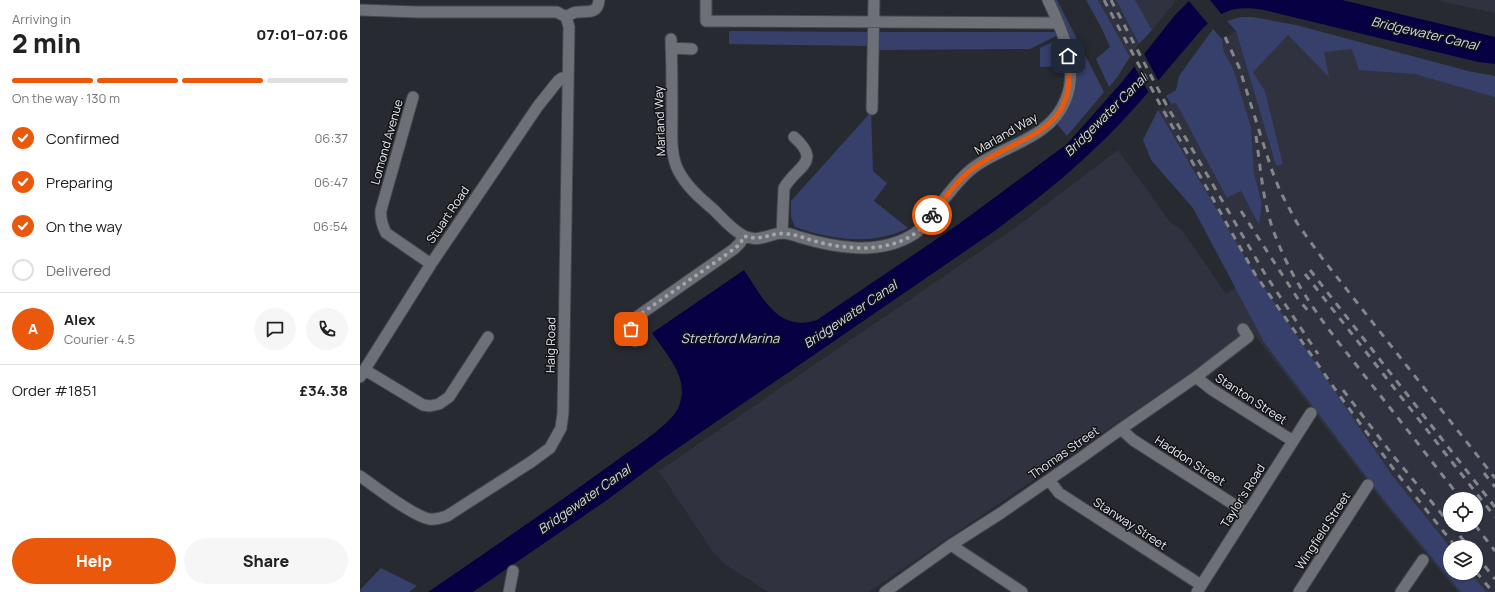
<!DOCTYPE html>
<html lang="en">
<head>
<meta charset="utf-8">
<style>
  :root { --surface:#fff; --page:#f6f6f6; --text:#222; --muted:#767676; --line:#e0e0e0; --accent:#ea580c }
  body { margin:0; font-family:Manrope,sans-serif; background:var(--page); color:var(--text); height:100vh; display:flex; flex-direction:column; font-size:15px; white-space:nowrap }
  * { box-sizing:border-box; margin:0 }
  p { font-size:13px; color:var(--muted) }
  .icon { flex:none; width:22px; height:22px; fill:none; stroke:currentColor; stroke-width:2; stroke-linecap:round; stroke-linejoin:round }
  .map { position:relative; flex:1; overflow:hidden }
  .drawer { display:flex; flex-direction:column; background:var(--surface); width:360px }
  .drawer>* { flex:none }
  .fabs { position:absolute; left:1083px; top:492px; display:grid; gap:8px }
  .fabs a { display:grid; place-items:center; width:40px; height:40px; border-radius:50%; background:var(--surface); box-shadow:0 1px 3px #0004; font-size:20px }
  .pin { position:absolute; display:grid; place-items:center; width:34px; height:34px; color:#fff; margin:-17px; border-radius:8px; box-shadow:0 2px 6px #0006 }
  .courier { position:absolute; display:grid; place-items:center; width:40px; height:40px; margin:-20px; border:3px solid #ea580c; border-radius:50%; background:#fff; color:#222; box-shadow:0 1px 5px #0007 }
  .head em { font-style:normal; font-weight:800 }
  .head div { display:flex; flex-direction:column-reverse }
  .head { display:flex; align-items:center; justify-content:space-between; height:68px; padding:0 12px }
  h1 { font-size:26px; font-weight:800; line-height:30px }
  .bar { display:grid; grid-template-columns:repeat(4,1fr); gap:6px 4px; align-content:center; height:48px; padding:0 12px }
  .bar i { height:5px; border-radius:3px; background:var(--line) }
  .bar .current { background:var(--accent) }
  .bar p { grid-column:span 4 }
  .line { display:flex; align-items:center; gap:10px; padding:0 12px; border-top:1px solid var(--line) }
  .line div { flex:1 }
  .round { display:grid; place-items:center; flex:none; width:42px; height:42px; border-radius:21px; background:var(--page) }
  ol { padding:0 12px; list-style:none }
  li { display:flex; align-items:center; gap:12px; height:44px }
  li p { margin-inline-start:auto }
  li .icon { padding:4px; border-radius:50%; background:var(--accent); color:#fff; stroke-width:4 }
  li:last-child { color:var(--muted) }
  li i { width:22px; height:22px; border:2px solid var(--line); border-radius:50% }
  .action { display:flex; gap:8px; margin-top:auto; padding:8px 12px }
  .action a { flex:1; height:46px; border-radius:24px; background:var(--accent); color:#fff; font-size:16px; font-weight:800; line-height:46px; text-align:center }
  .action a+a { background:var(--page); color:var(--text) }
  main { display:flex; flex:1; min-height:0 }
  .map>svg:first-child { display:block }
  .built { fill:#30333f; fill-rule:evenodd }
  .green { fill:#36406b }
  .water { fill:#070042 }
  .pier { fill:#282a31 }
  .lines { fill:none; stroke-linecap:round; stroke-linejoin:round }
  .minor-casing { stroke:#44464c; stroke-width:13 }
  .minor { stroke:#6e7078; stroke-width:11 }
  .rail { stroke:#83858a; stroke-width:3; stroke-dasharray:7 7; stroke-linecap:butt }
  .done { stroke:#a4a6ab; stroke-width:4; stroke-dasharray:0 7.2 }
  .route { stroke:#ea580c; stroke-width:5 }
  .labels { text-anchor:middle; stroke-width:3; stroke-linejoin:round; paint-order:stroke }
  .street-label { font-size:12px; fill:#e7e9ed; stroke:#121316 }
  .water-label { font-size:13px; font-style:italic; fill:#d2d8ed; stroke:#121316 }
</style>
</head>
<body>
<main>
<section class="drawer">
<div class="head"><div><h1>2 min</h1><p>Arriving in</p></div><em>07:01–07:06</em></div>
<div class="bar"><i class="current"></i><i class="current"></i><i class="current"></i><i></i><p>On the way · 130 m</p></div>
<ol>
<li><svg class="icon" aria-label="check" viewBox="0 0 24 24"><path d="M5 12l5 5 9-10"/></svg>Confirmed<p>06:37</p></li>
<li><svg class="icon" aria-label="check" viewBox="0 0 24 24"><path d="M5 12l5 5 9-10"/></svg>Preparing<p>06:47</p></li>
<li><svg class="icon" aria-label="check" viewBox="0 0 24 24"><path d="M5 12l5 5 9-10"/></svg>On the way<p>06:54</p></li>
<li><i></i>Delivered</li>
</ol>
<div class="line" style="height:72px"><b class="round" style="background:var(--accent);color:#fff">A</b><div><b>Alex</b><p>Courier · 4.5</p></div><a class="round"><svg class="icon" aria-label="chat" viewBox="0 0 24 24"><path d="M4 5h16v11H9l-5 4z"/></svg></a><a class="round"><svg class="icon" aria-label="phone" viewBox="0 0 24 24"><path d="M5 4h4l2 5-3 2q2 4 5 5l2-3 5 2v4C11 20 4 13 5 4z"/></svg></a></div>
<div class="line" style="height:52px"><div>Order #1851</div><b>£34.38</b></div>
<div class="action"><a>Help</a><a>Share</a></div>
</section>
<div class="map">
<svg width="1135" height="592" viewBox="0 0 1135 592">
  <rect width="100%" height="100%" fill="#282a31"/>
  <!-- built -->
  <path class="built" d="M738,0H756L779,44L770,57Z
    M775,0H814L815,2L792,30Z
    M1076,0H1135V13Z
    M936,25L1135,84V592H1098L1026,506L884,321L885,330L882,338L509,592H408L366,565L353,552L299,471L659,225L758,150L810,222L822,230L866,294L895,274L798,110L811,104L816,103L868,198L881,191L899,225L902,204L894,173L891,127L873,68L864,52L862,39L876,31L916,166L923,163L905,91L890,67ZM1090,499H1116V525H1090ZM1090,547H1116V573H1090Z"/>
  <!-- green -->
  <path class="green" d="M694,0H697L744,92L707,136L697,124C701,119 705,114 708,108C725,75 709,31 694,0Z
    M726,0H738L770,57L758,76L749,87L736,59L750,47L741,27Z
    M756,0H775L792,30L779,44Z
    M881,17H893L936,25L1108,71L1135,76V97L1055,74L999,70L992,49L964,52L969,77L928,35L893,72L905,91L923,164L916,166L876,31L867,21Z
    M853,29L862,39L864,52L873,68L891,127L894,173L902,204L899,225L881,191L867,198L816,103L811,104L806,96L816,90L819,76Z
    M369,31L508,32V46L369,44Z
    M515,32H695L696,36L670,49L515,50Z
    M697,40L703,66L680,67V48Z
    M798,110L895,274L1031,474L1090,547V573H1111L1126,592H1101L1028,505L904,342L833,208L791,160L783,140Z
    M511,112L513,171L527,183L514,201L548,228C512,246 472,240 435,227L431,217V201Z
    M21,568L57,586L49,592H0V590Z"/>
  <!-- water -->
  <path class="water" d="M830,0H982L1135,37V64L1118,62L904,10C877,6 865,8 844,27C807,69 772,115 730,153C701,181 669,205 636,230L302,459L247,500L113,592H68C132,548 197,504 260,458C275,447 313,423 319,406C330,378 307,355 292,333L384,270C402,296 417,333 457,320L596,226L707,144L762,82L815,15Z"/>
  <!-- pier -->
  <path class="pier" d="M828,0H850L862,15L849,25Z
    M783,52L799,82L789,93L773,64Z"/>
  <g class="lines">
    <!-- minor casing -->
    <g class="minor-casing">
      <path id="minor" d="M346,0V21L698,23
        M0,10L58,12H197L206,17L209,27L203,413L201,428L190,448L171,462L87,516C81,518 76,520 69,519C51,515 16,487 0,476
        M206,17C209,15 213,12 218,12C228,11 238,14 239,0
        M311,39C312,64 312,89 312,114C312,132 310,154 318,170C326,186 341,199 354,210C363,219 372,230 384,236C399,243 408,234 422,233C428,233 434,235 439,237C476,248 519,256 554,234C562,229 567,221 573,213C586,198 597,180 613,168C643,145 691,139 706,99C719,67 702,30 688,0
        M311,48L332,49
        M53,97L21,210C20,219 22,225 26,233L71,264
        M512,109L514,0
        M422,233L424,188C436,166 463,163 434,137
        M275,341C271,333 269,326 275,318L374,249L380,243L384,236
        M5,370L63,405L70,406L79,404L89,397L128,337
        M0,377L71,264L178,106L198,81L202,78H208
        M836,377L851,389L933,441
        M761,429L773,440L887,513
        M689,480L699,493L841,585
        M591,545L662,592
        M149,592L153,571
        M525,592L591,545L641,513L722,457L761,429L836,377L888,337L883,329
        M837,592L951,413
        M939,592L1008,485
        M1041,592L1063,560"/>
    </g>
    <!-- minor -->
    <use href="#minor" class="minor"/>
    <!-- rail -->
    <path class="rail" d="M744,0L802,108L895,274L977,392L1035,471L1096,547
      M751,0L807,106L905,274L958,354
      M865,37L879,67L911,168L920,191L937,223L962,258L1135,478
      M896,136C901,171 903,207 917,240C938,294 973,335 1008,380C1039,419 1070,459 1101,499
      M881,211L938,299L950,313
      M950,270L1135,507
      M945,274L1135,517
      M983,390L1035,458L1090,524
      M1124,473L1135,487
      M1091,525L1109,547
      M1115,525L1135,551
      M1116,555L1135,579
      M1116,572L1133,592"/>
  </g>
  <g class="lines">
    <!-- done -->
    <path class="done" d="M271,329L272,322L275,318L374,249L380,244L384,236C404,242 412,231 429,234C439,235 448,240 458,242C490,250 531,253 558,231C564,226 568,220 572,215"/>
    <!-- route -->
    <path class="route" d="M572,215C585,198 598,179 615,167C663,133 719,134 708,56"/>
  </g>
  <g class="labels">
    <!-- street labels -->
    <g class="street-label">
      <text transform="translate(300 121) rotate(-92)" y="4">Marland Way</text>
      <text transform="translate(646 134) rotate(-30)" y="4">Marland Way</text>
      <text transform="translate(27 142) rotate(-74)" y="4">Lomond Avenue</text>
      <text transform="translate(88 215) rotate(-56)" y="4">Stuart Road</text>
      <text transform="translate(191 345) rotate(-89)" y="4">Haig Road</text>
      <text transform="translate(891 399) rotate(33)" y="4">Stanton Street</text>
      <text transform="translate(704 453) rotate(-35)" y="4">Thomas Street</text>
      <text transform="translate(830 461) rotate(33)" y="4">Haddon Street</text>
      <text transform="translate(883 496) rotate(-58)" y="4">Taylor's Road</text>
      <text transform="translate(770 524) rotate(33)" y="4">Stanway Street</text>
      <text transform="translate(963 531) rotate(-57)" y="4">Wingfield Street</text>
    </g>
    <!-- water labels -->
    <g class="water-label">
      <text transform="translate(1065 33) rotate(13)" y="5">Bridgewater Canal</text>
      <text transform="translate(745 115) rotate(-45)" y="5">Bridgewater Canal</text>
      <text transform="translate(490 314) rotate(-34)" y="5">Bridgewater Canal</text>
      <text x="370" y="343">Stretford Marina</text>
      <text transform="translate(224 499) rotate(-35)" y="5">Bridgewater Canal</text>
    </g>
  </g>
</svg>
<div class="fabs">
<a><svg class="icon" aria-label="locate" viewBox="0 0 24 24"><circle cx="12" cy="12" r="6"/><path d="M12 2v4M12 18v4M2 12h4M18 12h4"/></svg></a>
<a><svg class="icon" aria-label="layers" viewBox="0 0 24 24"><path d="M12 4l9 5-9 5-9-5zM3 14l9 5 9-5"/></svg></a>
</div>
<div class="pin" style="left:271px;top:329px;background:#ea580c"><svg class="icon" aria-label="bag" viewBox="0 0 24 24"><path d="M5 8h14l-1 12H6zM9 8a3 3 0 0 1 6 0"/></svg></div>
<div class="pin" style="left:708px;top:56px;background:#1f2937"><svg class="icon" aria-label="home" viewBox="0 0 24 24"><path d="M3 11l9-7 9 7M6 9v11h12V9"/></svg></div>
<div class="courier" style="left:572px;top:215px"><svg class="icon" aria-label="bike" viewBox="0 0 24 24"><circle cx="6" cy="16" r="4"/><circle cx="18" cy="16" r="4"/><path d="M6 16l4-8h5l3 8M10 8l3 8H6M13 5h3"/></svg></div>
</div>
</main>
</body>
</html>
